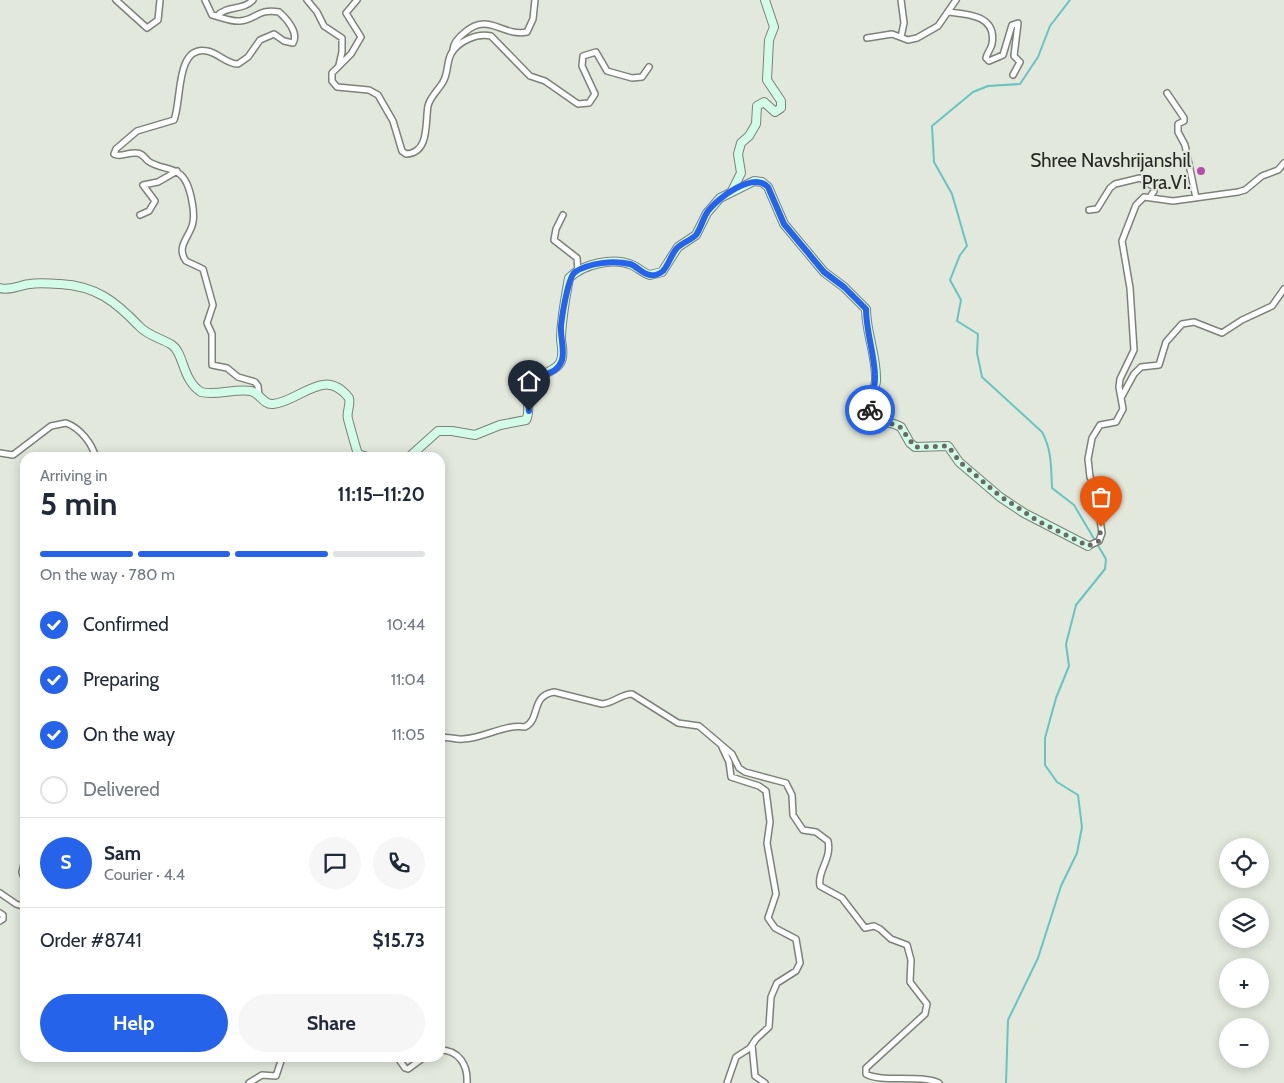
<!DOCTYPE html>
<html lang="en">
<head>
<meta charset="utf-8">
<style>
  :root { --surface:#fff; --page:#f6f6f7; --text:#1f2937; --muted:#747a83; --line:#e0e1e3; --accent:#2563eb }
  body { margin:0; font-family:Cabin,sans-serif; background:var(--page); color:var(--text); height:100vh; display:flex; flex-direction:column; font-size:19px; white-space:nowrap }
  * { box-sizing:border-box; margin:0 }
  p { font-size:16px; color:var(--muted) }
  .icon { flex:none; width:28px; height:28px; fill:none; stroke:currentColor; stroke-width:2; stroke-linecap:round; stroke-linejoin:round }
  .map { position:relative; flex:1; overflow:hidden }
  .panel { position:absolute; left:20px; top:452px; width:425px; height:610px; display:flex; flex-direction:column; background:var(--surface); border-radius:15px; box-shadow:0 2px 12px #0003 }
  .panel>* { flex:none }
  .buttons { position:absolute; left:1219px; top:838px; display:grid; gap:10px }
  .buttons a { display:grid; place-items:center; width:50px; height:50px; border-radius:50%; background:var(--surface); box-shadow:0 2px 12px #0003; font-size:25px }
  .pin { position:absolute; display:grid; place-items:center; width:42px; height:42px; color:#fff; margin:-51px -21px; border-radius:50% 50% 50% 0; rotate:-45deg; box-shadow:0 0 5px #0007 }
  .pin .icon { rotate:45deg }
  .courier { position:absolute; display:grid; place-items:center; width:50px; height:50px; margin:-25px; border:4px solid #2563eb; border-radius:50%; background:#fff; color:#222; box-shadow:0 1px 6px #0007 }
  .overview em { font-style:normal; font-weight:800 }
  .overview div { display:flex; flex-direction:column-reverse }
  .overview { display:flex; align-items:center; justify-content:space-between; height:85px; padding:0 20px }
  h1 { font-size:32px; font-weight:800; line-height:38px }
  .bar { display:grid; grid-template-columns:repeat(4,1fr); gap:8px 5px; align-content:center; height:60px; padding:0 20px }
  .bar i { height:6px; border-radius:4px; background:var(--line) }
  .bar .selected { background:var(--accent) }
  .bar p { grid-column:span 4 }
  .line { display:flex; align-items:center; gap:12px; padding:0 20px; border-top:1px solid var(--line) }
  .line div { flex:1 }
  .round { display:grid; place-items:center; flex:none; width:52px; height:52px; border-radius:26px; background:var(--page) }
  ol { padding:0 20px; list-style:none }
  li { display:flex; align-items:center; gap:15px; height:55px }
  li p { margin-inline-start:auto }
  li .icon { padding:5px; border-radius:50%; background:var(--accent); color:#fff; stroke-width:4 }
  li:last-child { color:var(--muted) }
  li i { width:28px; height:28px; border:2px solid var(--line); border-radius:50% }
  .action { display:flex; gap:10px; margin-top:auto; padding:10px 20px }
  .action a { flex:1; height:58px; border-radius:30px; background:var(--accent); color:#fff; font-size:20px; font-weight:800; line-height:58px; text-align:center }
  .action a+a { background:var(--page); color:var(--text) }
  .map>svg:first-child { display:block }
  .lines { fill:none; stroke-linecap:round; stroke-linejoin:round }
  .stream { stroke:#64c5c1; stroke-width:2 }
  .street-casing { stroke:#7d8278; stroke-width:8 }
  .secondary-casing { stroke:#7d8278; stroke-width:10 }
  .street { stroke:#fff; stroke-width:5 }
  .secondary { stroke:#d2fbe8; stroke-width:8 }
  .done { stroke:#686b64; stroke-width:5; stroke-dasharray:0 9 }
  .route { stroke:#2563eb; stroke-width:6 }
  .poi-dot { fill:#b74cac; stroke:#e2e8dc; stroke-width:2 }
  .labels { text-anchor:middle; stroke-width:4.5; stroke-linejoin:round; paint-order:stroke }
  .poi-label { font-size:19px; fill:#262823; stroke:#e2e8dc; text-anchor:end }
</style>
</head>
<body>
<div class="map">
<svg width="1284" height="1083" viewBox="0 0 1284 1083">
  <rect width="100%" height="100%" fill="#e2e8dc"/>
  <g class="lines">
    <!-- stream -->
    <path class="stream" d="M1006,1083L1008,1020L1038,958L1061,886L1077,853L1082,827L1078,795L1057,782L1045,765V738L1056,698L1069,666L1066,644L1076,605L1105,569L1106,559L1074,505L1052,488C1051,468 1052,450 1042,432L982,377L977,353L978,334L957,321L961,300L950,280L960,255L967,246L952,194L934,162L932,126L973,92L988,86L1020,84L1038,57L1050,26L1070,0"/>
    <!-- street casing -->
    <g class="street-casing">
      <path id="street" d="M116,0L147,28L158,20L160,0
        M205,0L212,15C220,17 232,22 240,21C256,20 258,8 279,12C287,19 299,33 293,43L284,41L274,34L260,40L248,57L238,64C226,64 219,53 207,51C175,45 182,101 174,120L137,131L116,149L114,154C121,158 128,152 136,153C142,153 144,157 148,161C162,171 179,165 187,184C191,193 195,212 193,222C191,236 175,246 186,261L203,269L213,305L207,323L212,334V365L227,368L238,377L255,382L258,386L259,397
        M307,0L317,12L324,26L342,38V52L339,65
        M357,0L346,13L361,37L351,54L332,73V81L337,87L369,90L378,95L393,121L402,151L406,154C430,153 425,122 428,106C430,96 440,89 444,80C448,72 447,61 451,54C458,41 477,33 491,36L530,76L545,81L578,104L589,103L595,94L582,66L583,56L596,52L607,71L632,78L642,77L649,67
        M901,0L904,23L901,37
        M949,12C969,14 997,16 992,44C991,49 987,53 986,58L989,61L1003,55L1012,25L1018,23L1014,56L1020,62L1013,75
        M217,16C227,5 243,11 253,0
        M867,38L892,34L908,40L917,38L938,26L956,0
        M453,49C454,42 459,37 464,33C489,11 501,37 527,32L533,19L535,0
        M1167,93L1184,118V121L1178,124V132L1185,145L1196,198
        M1089,210L1097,209L1110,188L1115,184L1140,178L1154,187V191L1150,197
        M140,215L149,211L155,201L143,185L158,182L177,171
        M563,215L556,229L554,240L577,258L578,271
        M1122,396L1134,374L1141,367L1159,365L1166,342L1182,324L1194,322L1222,333L1242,320L1272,306L1284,289
        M0,453L13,455L51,426L66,423C80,428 92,443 96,458
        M1088,546L1099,541L1102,533L1095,486L1090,477L1088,459L1092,438L1100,425L1116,422L1123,409L1119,387L1120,379L1134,350L1130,288L1122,241L1136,205L1144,197L1173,201L1238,192L1245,190L1262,176L1278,170L1284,163
        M440,738C449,736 455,740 463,739C485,738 504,724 525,727C541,719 530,696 554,692L602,704C614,703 621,694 632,694L678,723L699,726L732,754L739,768L745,772L786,783L792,795L793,815L803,830L816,832L828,841C832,859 817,871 820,886L842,898L865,928L874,926L880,929L891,939L907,945L911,960L910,982L927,1004L925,1014L866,1068V1074C881,1083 920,1074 939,1083
        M722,747L729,762L731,777L759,786L766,791L770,822L767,843L776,894L768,918L775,928L796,939L800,963L796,971L777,983L771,997L769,1027L756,1039L750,1048L736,1057L727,1083
        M25,860L22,872L25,881
        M0,893L16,904L25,907
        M0,913L3,915V919L0,921
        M752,1045L755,1076L765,1083
        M440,1050C459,1050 468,1065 467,1083
        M398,1058L405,1068L408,1069L423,1058
        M249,1083L262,1075L276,1076L282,1058"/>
    </g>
    <!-- secondary casing -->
    <g class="secondary-casing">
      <path id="secondary" d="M732,191L741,173L738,154L741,143L749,136L756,124L757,106L764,102L775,112L781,108V101L767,80L769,40L774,27L765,0
        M0,288C11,291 19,285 30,284C39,282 51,284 60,284C96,286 115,301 139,326C148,336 161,338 172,345C184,353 182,380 201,392C217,396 235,388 251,391C260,393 263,405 273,404C301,401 324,366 349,398C351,405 346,412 348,419C349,423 357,452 358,454L370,458
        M408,458L438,431H452L475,435L500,425L526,420C532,409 524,397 530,386C536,373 553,374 560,363C564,356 562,347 561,340C561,325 566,294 569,278C583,264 613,257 632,265C639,268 643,273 650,275L662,272L678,247L696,235L707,213L720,198L754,181L762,182L768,187L784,224L824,272L844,287L866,309C866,333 877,356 876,381C875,391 867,402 871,411C875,423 892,421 901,427L910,443L915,447L948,446L959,462L1000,497L1024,513L1088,546"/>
    </g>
    <!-- street -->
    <use href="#street" class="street"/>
    <!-- secondary -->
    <use href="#secondary" class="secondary"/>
  </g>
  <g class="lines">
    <!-- done -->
    <path class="done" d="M870,410L876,418L900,427L915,447L948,446L960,462L1000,496L1038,521L1088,546L1099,541L1101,527"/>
    <!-- route -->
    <path class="route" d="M529,411C522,364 554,384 562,360C565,350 560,337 561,326C562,316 568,277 575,272C589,263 613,260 630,264C637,266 642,274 650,275C654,276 660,274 663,271C669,264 671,255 677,248C682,243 691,240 696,235C701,228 703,218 708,211C718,198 753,171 768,187L784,224L824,272L844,287L866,309C866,331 874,352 875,375C876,387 870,398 870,410"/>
  </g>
  <!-- markers -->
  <circle class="poi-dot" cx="1201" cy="171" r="5"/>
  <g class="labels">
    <!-- poi labels -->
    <g class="poi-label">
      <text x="1191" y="167">Shree Navshrijanshil<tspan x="1191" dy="22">Pra.Vi.</tspan></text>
    </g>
  </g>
</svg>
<div class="buttons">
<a><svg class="icon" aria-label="locate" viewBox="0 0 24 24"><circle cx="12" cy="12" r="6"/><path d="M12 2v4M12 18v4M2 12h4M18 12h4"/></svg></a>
<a><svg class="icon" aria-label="layers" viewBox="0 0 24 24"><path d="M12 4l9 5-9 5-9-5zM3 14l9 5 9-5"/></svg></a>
<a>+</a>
<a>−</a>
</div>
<div class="pin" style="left:1101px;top:527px;background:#ea580c"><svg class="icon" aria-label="bag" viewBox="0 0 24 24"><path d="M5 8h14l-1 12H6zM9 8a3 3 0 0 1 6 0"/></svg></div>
<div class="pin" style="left:529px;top:411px;background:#1f2937"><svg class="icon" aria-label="home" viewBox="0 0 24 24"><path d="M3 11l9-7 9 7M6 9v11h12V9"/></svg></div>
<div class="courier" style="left:870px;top:410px"><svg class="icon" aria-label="bike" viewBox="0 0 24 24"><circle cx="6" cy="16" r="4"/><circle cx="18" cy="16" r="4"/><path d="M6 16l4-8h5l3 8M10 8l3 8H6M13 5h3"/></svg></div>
<section class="panel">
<div class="overview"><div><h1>5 min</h1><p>Arriving in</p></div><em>11:15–11:20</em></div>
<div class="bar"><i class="selected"></i><i class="selected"></i><i class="selected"></i><i></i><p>On the way · 780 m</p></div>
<ol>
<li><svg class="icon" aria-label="check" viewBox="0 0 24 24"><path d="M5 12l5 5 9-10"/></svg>Confirmed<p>10:44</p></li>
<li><svg class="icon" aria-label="check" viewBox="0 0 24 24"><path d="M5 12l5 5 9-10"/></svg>Preparing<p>11:04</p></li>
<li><svg class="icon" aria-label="check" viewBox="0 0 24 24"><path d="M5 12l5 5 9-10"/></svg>On the way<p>11:05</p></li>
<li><i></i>Delivered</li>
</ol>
<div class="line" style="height:90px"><b class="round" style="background:var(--accent);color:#fff">S</b><div><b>Sam</b><p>Courier · 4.4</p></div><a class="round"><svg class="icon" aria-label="chat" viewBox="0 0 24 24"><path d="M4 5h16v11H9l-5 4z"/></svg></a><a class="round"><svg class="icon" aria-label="phone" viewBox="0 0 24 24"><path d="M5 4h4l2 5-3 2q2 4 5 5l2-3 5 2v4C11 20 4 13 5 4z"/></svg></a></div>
<div class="line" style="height:65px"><div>Order #8741</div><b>$15.73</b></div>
<div class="action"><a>Help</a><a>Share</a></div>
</section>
</div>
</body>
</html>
